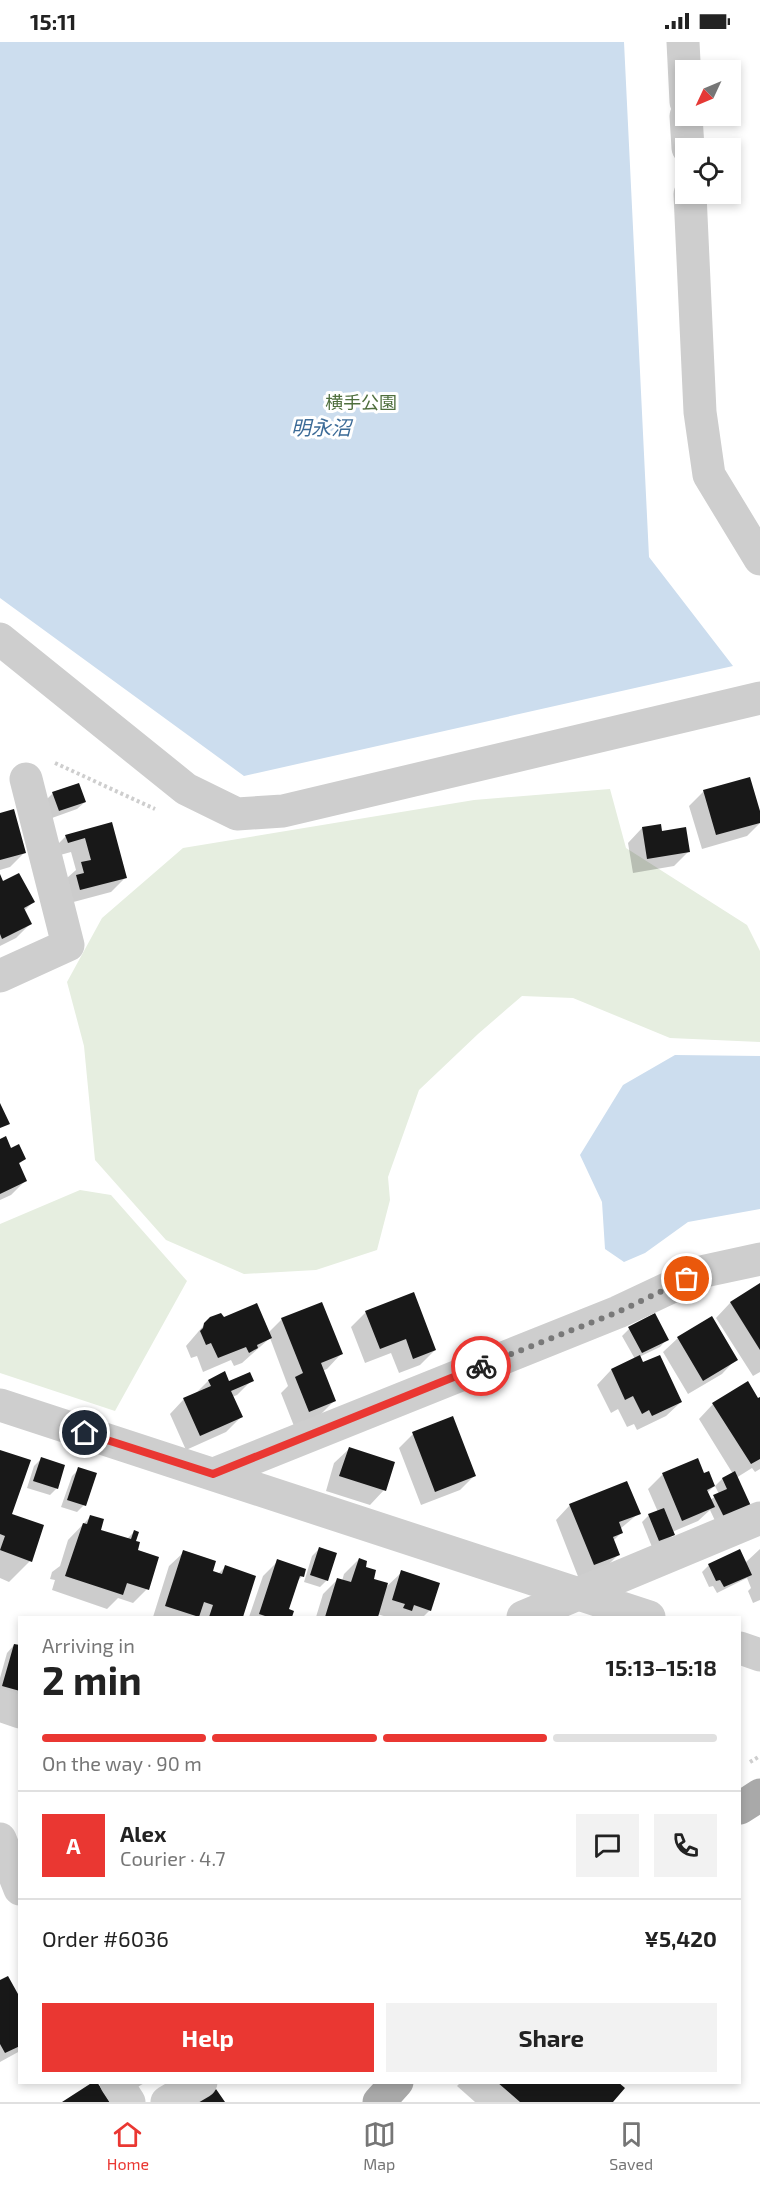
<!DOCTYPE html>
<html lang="en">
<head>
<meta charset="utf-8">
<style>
  :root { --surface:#fff; --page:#f2f2f2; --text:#222; --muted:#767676; --line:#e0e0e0; --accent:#ea3732 }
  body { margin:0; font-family:"Exo 2","Noto Sans JP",sans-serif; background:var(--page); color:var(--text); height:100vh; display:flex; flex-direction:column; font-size:22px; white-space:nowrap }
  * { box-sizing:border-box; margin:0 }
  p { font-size:20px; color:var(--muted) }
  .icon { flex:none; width:33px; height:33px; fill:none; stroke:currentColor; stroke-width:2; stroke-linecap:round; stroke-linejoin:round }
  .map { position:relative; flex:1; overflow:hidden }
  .drawer { position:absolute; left:18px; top:1574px; width:723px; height:468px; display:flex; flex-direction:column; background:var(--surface); border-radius:0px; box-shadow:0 3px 9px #0003 }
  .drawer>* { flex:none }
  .needle { width:39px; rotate:226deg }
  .fabs { position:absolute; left:675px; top:18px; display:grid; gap:12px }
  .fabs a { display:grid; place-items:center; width:66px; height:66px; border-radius:0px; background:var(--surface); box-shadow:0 3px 9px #0003; font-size:30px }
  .pin { position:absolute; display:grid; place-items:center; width:51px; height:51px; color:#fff; margin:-26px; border:3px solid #fff; border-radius:50%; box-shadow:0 2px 6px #0007 }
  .courier { position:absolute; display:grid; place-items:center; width:60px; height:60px; margin:-30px; border:4px solid #ea3732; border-radius:50%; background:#fff; color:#222; box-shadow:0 2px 8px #0007 }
  .overview em { font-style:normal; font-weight:700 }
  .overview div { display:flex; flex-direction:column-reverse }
  .overview { display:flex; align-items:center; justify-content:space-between; height:102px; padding:0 24px }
  h1 { font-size:39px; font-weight:700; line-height:45px }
  .bar { display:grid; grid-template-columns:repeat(4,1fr); gap:9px 6px; align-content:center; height:72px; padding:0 24px }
  .bar i { height:8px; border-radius:4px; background:var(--line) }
  .bar .selected { background:var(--accent) }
  .bar p { grid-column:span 4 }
  .line { display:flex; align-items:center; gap:15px; padding:0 24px; border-top:2px solid var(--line) }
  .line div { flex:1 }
  .round { display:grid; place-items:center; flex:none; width:63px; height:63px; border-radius:0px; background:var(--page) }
  .action { display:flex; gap:12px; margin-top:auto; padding:12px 24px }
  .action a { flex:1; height:69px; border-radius:0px; background:var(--accent); color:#fff; font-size:24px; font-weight:700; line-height:69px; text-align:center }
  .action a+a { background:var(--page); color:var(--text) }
  .status { display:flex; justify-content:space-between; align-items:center; height:42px; padding:0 30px; background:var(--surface); direction:ltr }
  .status svg { height:16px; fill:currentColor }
  .tabs { display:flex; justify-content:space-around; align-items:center; height:84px; border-top:2px solid var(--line); background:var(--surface); font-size:16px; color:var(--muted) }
  .tabs a { display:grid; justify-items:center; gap:3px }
  .tabs .selected { color:var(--accent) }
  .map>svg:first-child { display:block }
  .green { fill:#e6eee0 }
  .water { fill:#cde }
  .shadow { fill:#0003 }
  .building { fill:#181818 }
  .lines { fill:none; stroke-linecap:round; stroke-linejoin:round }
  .path { stroke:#cecece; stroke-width:4; stroke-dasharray:3 3; stroke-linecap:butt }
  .minor { stroke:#cecece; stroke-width:33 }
  .major { stroke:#a9a9a9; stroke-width:33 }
  .done { stroke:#797979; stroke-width:6; stroke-dasharray:0 10.8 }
  .route { stroke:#ea3732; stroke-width:8 }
  .labels { text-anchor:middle; stroke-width:6; stroke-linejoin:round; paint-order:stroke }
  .park-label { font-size:18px; fill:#4f6f3d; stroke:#fff }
  .water-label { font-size:20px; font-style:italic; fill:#3c6b97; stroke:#fff }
</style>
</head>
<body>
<div class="status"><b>15:11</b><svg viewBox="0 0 49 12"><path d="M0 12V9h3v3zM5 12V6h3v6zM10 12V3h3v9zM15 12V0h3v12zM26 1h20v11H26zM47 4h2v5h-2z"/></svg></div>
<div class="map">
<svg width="760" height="2060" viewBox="0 0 760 2060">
  <rect width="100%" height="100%" fill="#fff"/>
  <!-- green -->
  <path class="green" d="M610,747L626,806L747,883L760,909V1000L670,996L573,956L522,954L478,992L419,1048L388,1135L390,1158L377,1208L316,1228L244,1232L166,1198L95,1118L84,1004L67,940L102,876L183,806L474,758Z
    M80,1148L111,1153L187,1239L115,1369L0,1331V1182Z"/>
  <!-- water -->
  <path class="water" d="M0,0H624L649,515L733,624L244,734L0,556Z
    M675,1013L760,1014V1167L688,1180L645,1211L624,1220L605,1207L602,1160L580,1113L623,1043Z"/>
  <!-- shadow -->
  <path class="shadow" d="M704,749L760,775V781L747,794L702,807L689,764Z
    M53,751L85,760L77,767L52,776L46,758Z
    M0,773L24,811L10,825L0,828Z
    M111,782L126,835L111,850L66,862L67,836L76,828L71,810L53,815L52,808L66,794Z
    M642,786L661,791L689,809L674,824L633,831L628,801Z
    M0,835L2,841L33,860L24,869L31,881L16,896L0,904Z
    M0,1098L24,1117L18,1123L25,1139L11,1153L0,1158Z
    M760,1243V1330L753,1334L716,1276L730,1261Z
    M366,1270L435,1308L420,1323L399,1331L391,1311L365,1321L351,1285Z
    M210,1276H223L268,1291L282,1277L341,1312L327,1327L322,1329L334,1359L319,1374L294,1384L281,1351L288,1344L270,1296L242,1321L234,1324L231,1318L203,1330L197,1314L191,1316L186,1304Z
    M629,1287L667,1297L660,1305L639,1315L643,1322L681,1360L666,1374L637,1388L634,1382L627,1385L618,1367L611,1371L597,1343L611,1328L635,1317L622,1294Z
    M678,1296L736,1317L722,1332L688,1352L663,1310Z
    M224,1332L228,1341L252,1338L237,1353L232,1355L241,1375L226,1390L186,1408L170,1372L184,1357L195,1352L208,1339Z
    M760,1357V1427L755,1430L752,1426L736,1436L742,1471L717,1483L710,1468L698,1479L672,1490L673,1493L666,1500L652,1505L642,1480L649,1473L658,1470L648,1447L662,1433L697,1418L704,1433L714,1444L707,1451L710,1458L719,1452L715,1444L722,1437L733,1432L699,1377L713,1362Z
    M413,1392L475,1433L460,1448L421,1463L399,1406Z
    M349,1407L384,1448L370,1463L326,1449L334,1421Z
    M0,1409L10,1473L30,1519L9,1540L0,1536Z
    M41,1417L57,1446L50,1453L27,1446L34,1424Z
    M79,1427L84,1463L77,1470L61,1465L72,1434Z
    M570,1463L639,1471L620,1487L621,1491L613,1499L619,1512L604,1527L579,1537L556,1478Z
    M91,1474L99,1489L126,1498L134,1490L136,1509L147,1547L133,1561L118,1556L107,1567L52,1548L55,1538L50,1537L52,1530L60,1524L68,1498Z
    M319,1507L327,1538L320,1545L304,1540L312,1514Z
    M760,1507V1558L753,1561L748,1549L751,1546L747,1536L717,1551L713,1544L709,1545L702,1530L709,1523L745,1521Z
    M184,1510L211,1530L218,1532L225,1525L241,1575H153L169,1524Z
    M359,1517L372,1538L384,1547L402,1530L430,1568L423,1575H387L377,1572L376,1575H316L323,1552L338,1537L342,1539L344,1532Z
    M278,1519L302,1534L296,1541L287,1568L291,1575H249L263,1534Z
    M14,1603L20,1605V1654L0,1653V1636L7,1611Z
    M0,1940L17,1954L20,1953V2009L0,2020Z
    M126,2040H146L131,2049Z
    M461,2040H539L542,2043L545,2040H616L611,2060H475L457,2044Z"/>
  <!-- building -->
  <path class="building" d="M750,735L760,769V781L716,793L703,748Z
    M79,741L86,760L59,769L52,750Z
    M14,767L26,811L0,818V771Z
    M112,780L127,836L80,848L76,833L84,831L81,820L91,818L85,796L68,801L65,793Z
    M661,782L662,789L686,785L690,810L647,817L642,785Z
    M19,831L35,860L24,866L32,882L2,897L0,892V832L3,839Z
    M0,1061L10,1082L0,1086Z
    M6,1094L11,1106L19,1102L26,1117L19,1121L27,1139L0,1152V1097Z
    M760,1241V1308L730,1260Z
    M414,1250L436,1308L413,1317L406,1297L380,1307L365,1269Z
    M322,1260L343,1312L321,1321L336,1359L309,1370L295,1335L303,1331L281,1276Z
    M257,1261L272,1296L257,1303L258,1306L249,1311L246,1305L218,1316L211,1301L206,1303L200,1289L203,1286L204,1281L210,1275L221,1271L224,1275Z
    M655,1271L669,1298L642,1311L628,1285Z
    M712,1274L738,1318L703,1339L677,1295Z
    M640,1313L643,1320L660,1313L682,1360L652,1374L649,1368L642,1372L633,1354L625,1358L611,1327Z
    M225,1329L229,1339L250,1330L254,1339L231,1349L243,1375L200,1394L183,1356L211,1344L208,1338Z
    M748,1339L758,1356L760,1355V1417L751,1422L712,1361Z
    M453,1374L476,1434L435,1450L412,1390Z
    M349,1405L395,1420L386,1449L339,1434Z
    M0,1408L31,1418L12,1472L44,1483L32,1520L0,1508L5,1494L0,1492Z
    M41,1415L65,1423L58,1447L33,1439Z
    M698,1416L704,1431L709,1429L715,1444L707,1448L715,1465L682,1479L662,1431Z
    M78,1425L97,1431L86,1464L67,1458Z
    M735,1429L751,1464L725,1477L713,1453L727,1447L722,1436Z
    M627,1439L641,1472L619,1480L623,1491L613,1495L620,1513L594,1523L569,1462Z
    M664,1466L675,1493L659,1499L648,1472Z
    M90,1473L104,1477L101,1488L131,1497L134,1488L139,1490L136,1499L140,1500L138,1508L159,1515L149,1548L127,1541L123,1553L65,1534L83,1481L87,1482Z
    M319,1505L337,1511L328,1539L310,1533Z
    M740,1507L752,1533L724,1545L720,1538L716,1539L708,1522Z
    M183,1508L216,1519L213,1529L222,1532L225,1523L256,1534L243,1575H209L213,1563L204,1560L199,1575L165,1564Z
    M359,1516L367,1519L366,1525L376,1528L374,1537L388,1541L378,1575H325L337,1536L351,1540Z
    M277,1517L306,1527L304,1535L300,1534L289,1567L294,1569L292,1575H268L259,1572Z
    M401,1528L440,1541L431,1569L414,1563L412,1569L403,1566L405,1562L392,1558Z
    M14,1602L20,1603V1649L2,1644Z
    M8,1934L18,1952L20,1951V2004L5,2011L0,2002V1938Z
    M93,2040H97L110,2060H62Z
    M497,2040L543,2042L545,2040H618L625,2046L613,2060H520Z
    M216,2047L225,2060H197Z"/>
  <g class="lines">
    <!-- path -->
    <path class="path" d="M55,721L155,767
      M750,1720L760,1714"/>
    <!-- minor -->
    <path class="minor" d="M683,0L686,60
      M686,74L688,106
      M690,152L700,370L709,433L760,517
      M0,597L186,747L237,772L283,769L760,656
      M0,934L68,903L26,737
      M0,1363L649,1575
      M214,1432L618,1270L705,1229L760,1217
      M523,1575L760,1476
      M740,1606L760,1613
      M0,1663L20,1670
      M0,1797L20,1847
      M116,2040L129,2060
      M167,2060L201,2040"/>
    <!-- major -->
    <path class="major" d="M740,1766L760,1753
      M379,2060L397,2040"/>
  </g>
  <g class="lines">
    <!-- done -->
    <path class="done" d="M481,1324L618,1270L687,1237"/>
    <!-- route -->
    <path class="route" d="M85,1391L213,1432L481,1324"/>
  </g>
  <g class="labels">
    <!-- park labels -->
    <g class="park-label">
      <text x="361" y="367">横手公園</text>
    </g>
    <!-- water labels -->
    <g class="water-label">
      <text x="321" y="393">明永沼</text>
    </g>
  </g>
</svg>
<div class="fabs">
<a><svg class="needle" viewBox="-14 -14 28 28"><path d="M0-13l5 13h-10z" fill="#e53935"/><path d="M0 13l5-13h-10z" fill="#767676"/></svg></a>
<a><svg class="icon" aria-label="locate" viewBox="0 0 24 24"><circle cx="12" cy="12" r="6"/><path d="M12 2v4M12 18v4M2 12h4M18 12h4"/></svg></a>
</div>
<div class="pin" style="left:687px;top:1237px;background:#ea580c"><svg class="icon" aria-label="bag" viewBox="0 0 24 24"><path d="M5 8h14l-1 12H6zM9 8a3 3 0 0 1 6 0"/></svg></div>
<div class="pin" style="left:85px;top:1391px;background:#1f2937"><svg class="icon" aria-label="home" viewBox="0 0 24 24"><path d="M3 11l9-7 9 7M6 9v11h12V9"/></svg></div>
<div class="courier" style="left:481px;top:1324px"><svg class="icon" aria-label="bike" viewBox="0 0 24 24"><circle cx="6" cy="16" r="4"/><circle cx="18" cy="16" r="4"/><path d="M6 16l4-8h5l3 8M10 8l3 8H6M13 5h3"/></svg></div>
<section class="drawer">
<div class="overview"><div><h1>2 min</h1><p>Arriving in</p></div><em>15:13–15:18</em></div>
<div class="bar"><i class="selected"></i><i class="selected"></i><i class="selected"></i><i></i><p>On the way · 90 m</p></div>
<div class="line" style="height:108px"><b class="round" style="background:var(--accent);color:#fff">A</b><div><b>Alex</b><p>Courier · 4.7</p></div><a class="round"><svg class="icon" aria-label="chat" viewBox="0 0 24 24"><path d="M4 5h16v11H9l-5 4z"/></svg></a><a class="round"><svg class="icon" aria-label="phone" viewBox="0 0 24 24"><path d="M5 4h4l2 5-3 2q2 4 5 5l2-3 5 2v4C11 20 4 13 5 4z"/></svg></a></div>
<div class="line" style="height:78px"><div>Order #6036</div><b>¥5,420</b></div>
<div class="action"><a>Help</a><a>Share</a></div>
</section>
</div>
<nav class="tabs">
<a class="selected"><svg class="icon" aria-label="home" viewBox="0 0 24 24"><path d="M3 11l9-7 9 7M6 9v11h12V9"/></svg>Home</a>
<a><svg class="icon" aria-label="map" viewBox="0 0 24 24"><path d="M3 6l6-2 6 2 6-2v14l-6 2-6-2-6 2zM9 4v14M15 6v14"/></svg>Map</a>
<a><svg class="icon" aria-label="saved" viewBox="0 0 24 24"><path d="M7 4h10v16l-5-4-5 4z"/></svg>Saved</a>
</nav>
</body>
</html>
